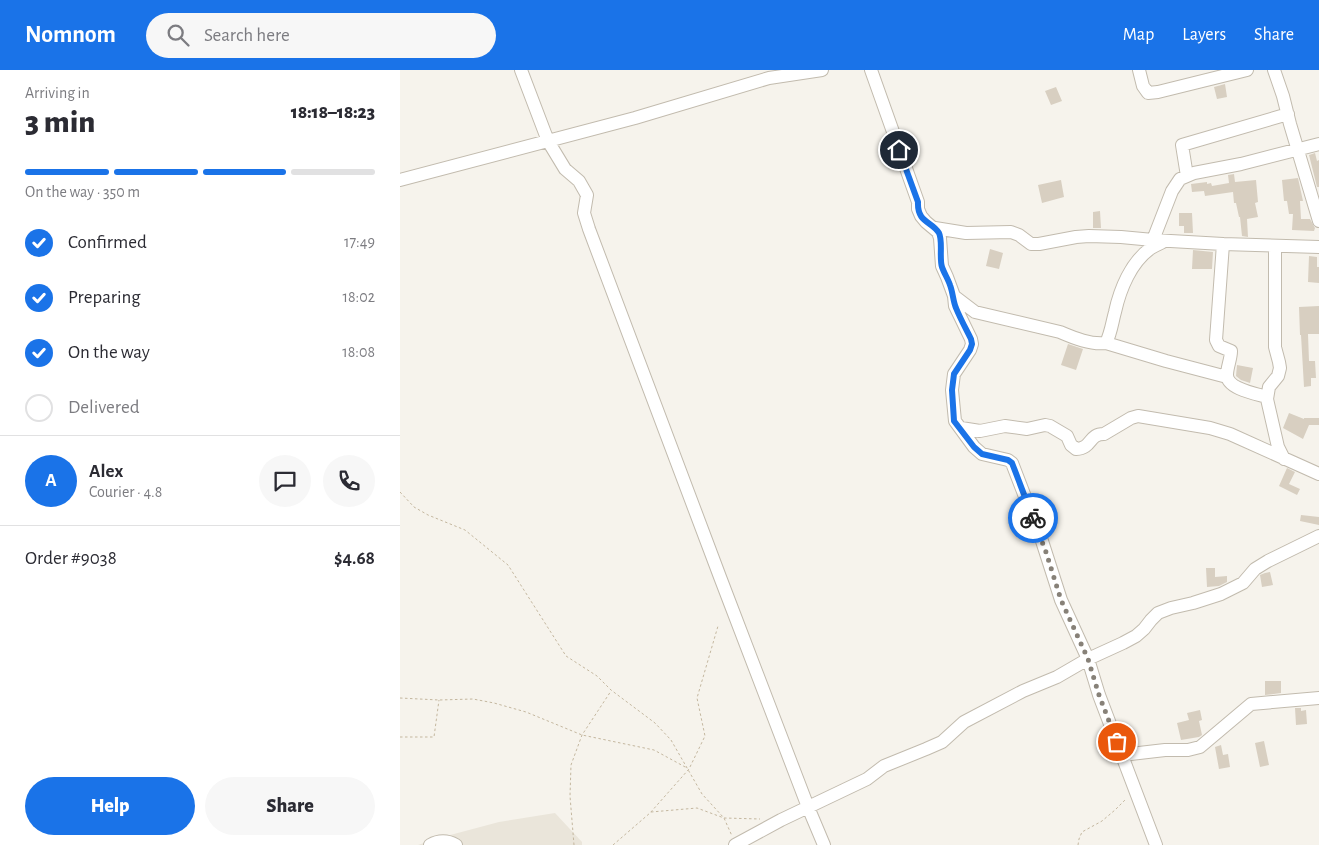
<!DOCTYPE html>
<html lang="en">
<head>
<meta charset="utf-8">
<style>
  :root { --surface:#fff; --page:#f7f7f7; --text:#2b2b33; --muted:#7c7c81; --line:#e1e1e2; --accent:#1a73e8 }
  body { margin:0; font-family:"Alegreya Sans",sans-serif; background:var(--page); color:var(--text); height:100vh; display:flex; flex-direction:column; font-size:19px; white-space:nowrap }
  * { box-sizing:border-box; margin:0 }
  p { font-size:16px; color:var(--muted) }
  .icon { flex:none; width:28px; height:28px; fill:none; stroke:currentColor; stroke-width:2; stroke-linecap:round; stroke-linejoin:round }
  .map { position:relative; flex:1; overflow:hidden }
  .panel { display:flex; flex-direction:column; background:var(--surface); width:400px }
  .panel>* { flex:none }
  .pin { position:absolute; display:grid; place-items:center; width:42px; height:42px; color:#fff; margin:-21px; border:2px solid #fff; border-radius:50%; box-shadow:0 1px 5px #0007 }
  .courier { position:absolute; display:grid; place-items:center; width:50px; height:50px; margin:-25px; border:4px solid #1a73e8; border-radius:50%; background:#fff; color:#222; box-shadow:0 1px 6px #0007 }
  .headline em { font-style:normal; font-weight:800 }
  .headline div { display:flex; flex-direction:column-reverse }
  .headline { display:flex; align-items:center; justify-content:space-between; height:85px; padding:0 25px }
  h1 { font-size:32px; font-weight:800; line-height:38px }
  .bar { display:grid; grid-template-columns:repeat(4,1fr); gap:8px 5px; align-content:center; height:60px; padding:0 25px }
  .bar i { height:6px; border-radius:4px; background:var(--line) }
  .bar .selected { background:var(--accent) }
  .bar p { grid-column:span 4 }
  .line { display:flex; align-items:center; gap:12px; padding:0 25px; border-top:1px solid var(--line) }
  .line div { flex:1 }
  .round { display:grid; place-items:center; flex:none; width:52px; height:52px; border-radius:26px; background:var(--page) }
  ol { padding:0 25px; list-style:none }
  li { display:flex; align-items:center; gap:15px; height:55px }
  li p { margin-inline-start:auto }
  li .icon { padding:5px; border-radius:50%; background:var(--accent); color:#fff; stroke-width:4 }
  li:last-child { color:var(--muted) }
  li i { width:28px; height:28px; border:2px solid var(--line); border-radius:50% }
  .cta { display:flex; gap:10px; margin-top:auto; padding:10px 25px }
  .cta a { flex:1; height:58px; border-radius:30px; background:var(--accent); color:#fff; font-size:20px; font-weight:800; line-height:58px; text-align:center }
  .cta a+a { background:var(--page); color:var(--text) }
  header { display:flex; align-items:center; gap:30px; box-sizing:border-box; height:70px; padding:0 25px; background:var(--accent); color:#fff }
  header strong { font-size:24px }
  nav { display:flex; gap:28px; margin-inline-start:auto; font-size:18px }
  .search { width:350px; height:45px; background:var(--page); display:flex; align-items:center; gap:12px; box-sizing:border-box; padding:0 18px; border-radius:28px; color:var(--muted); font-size:19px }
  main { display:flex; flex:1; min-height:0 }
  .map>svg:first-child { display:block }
  .residential { fill:#eae5da }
  .building { fill:#d8cfc1 }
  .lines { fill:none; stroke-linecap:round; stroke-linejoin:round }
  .minor-casing { stroke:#c2bbae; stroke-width:14 }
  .path { stroke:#c4b79f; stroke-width:1; stroke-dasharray:2.5 2.5; stroke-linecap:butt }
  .minor { stroke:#fff; stroke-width:12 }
  .done { stroke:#878178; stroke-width:5; stroke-dasharray:0 9 }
  .route { stroke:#1a73e8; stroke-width:6 }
</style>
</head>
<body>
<header>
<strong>Nomnom</strong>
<div class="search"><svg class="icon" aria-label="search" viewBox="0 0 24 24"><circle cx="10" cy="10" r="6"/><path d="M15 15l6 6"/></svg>Search here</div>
<nav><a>Map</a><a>Layers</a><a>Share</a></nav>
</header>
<main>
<section class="panel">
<div class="headline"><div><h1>3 min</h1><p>Arriving in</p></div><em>18:18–18:23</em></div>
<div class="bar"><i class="selected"></i><i class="selected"></i><i class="selected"></i><i></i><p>On the way · 350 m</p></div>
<ol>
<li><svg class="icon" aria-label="check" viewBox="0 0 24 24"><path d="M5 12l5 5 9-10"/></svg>Confirmed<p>17:49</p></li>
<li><svg class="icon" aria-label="check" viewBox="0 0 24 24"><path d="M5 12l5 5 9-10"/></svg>Preparing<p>18:02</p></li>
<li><svg class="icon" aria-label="check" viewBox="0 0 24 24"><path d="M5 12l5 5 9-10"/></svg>On the way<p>18:08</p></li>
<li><i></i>Delivered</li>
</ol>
<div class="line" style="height:90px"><b class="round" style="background:var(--accent);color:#fff">A</b><div><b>Alex</b><p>Courier · 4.8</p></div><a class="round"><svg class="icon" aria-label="chat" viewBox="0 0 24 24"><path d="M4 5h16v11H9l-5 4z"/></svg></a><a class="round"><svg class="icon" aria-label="phone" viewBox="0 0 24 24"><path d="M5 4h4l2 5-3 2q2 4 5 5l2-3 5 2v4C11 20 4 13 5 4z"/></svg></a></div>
<div class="line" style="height:65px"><div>Order #9038</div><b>$4.68</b></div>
<div class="cta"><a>Help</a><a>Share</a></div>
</section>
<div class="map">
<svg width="919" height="775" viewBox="0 0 919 775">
  <rect width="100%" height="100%" fill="#f6f3ec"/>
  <!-- residential -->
  <path class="residential" d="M155,743L182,772V775H18L39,768L99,752Z"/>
  <!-- building -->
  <path class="building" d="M825,14L827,27L817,29L814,17Z
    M656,17L662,31L651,35L645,21Z
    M915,83L917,91L919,90V117H917L909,85Z
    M834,104L835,112L856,110L858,132L855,133L858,147L847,149L848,167L842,166L840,147H839L836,133H834L833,122L805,126L804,121L792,122L791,114L807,112V114L811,113L812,116L829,113L828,105Z
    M898,108L903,131H900L901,149H910L915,158L914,161L892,160L893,144H889L887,131H884L882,110Z
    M661,110L664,127L642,133L638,115Z
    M700,141L701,158H693V142Z
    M779,143H792L793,163H784V156H779Z
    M590,179L603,183L599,199L586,196Z
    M793,180L813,182L812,199H792Z
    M909,186L917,187V197H919V213L908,212Z
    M919,236V264H908L909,291H915L916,308H911V316L904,317L901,265H900L899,237Z
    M668,274L683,279L676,300L661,295Z
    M837,295L853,298L850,313L841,310L836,306Z
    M889,343L904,349V348H919V355H909L903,369L883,358Z
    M887,398L895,402L889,414L900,419L897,425L879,416Z
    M901,445L919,447V455L900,451Z
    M806,498H815V507L827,506V512L819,516L807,517Z
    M870,502L873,515L862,517L860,505L865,503Z
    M865,611H881V623L865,625Z
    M895,638H901V641L906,640L907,654L896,655Z
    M800,640L802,650L799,651L802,665L799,667L781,670L777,653L789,650L787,643Z
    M864,671L869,695L860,697L855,673Z
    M821,675L823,685L828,684L830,697L819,699L815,677Z"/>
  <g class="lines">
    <!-- minor casing -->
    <g class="minor-casing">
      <path id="minor" d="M121,0L148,71L165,99L179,111L187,125L184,143L189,159L320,507L408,737L424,775
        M471,0L518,132V139L521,146L526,152L538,162L540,168L542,196L547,207L554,226L555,236L571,269L572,274L570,280L554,304L552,320L555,351L574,377L582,384L608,390L612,393L642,471L661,530L688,589L699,625L756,775
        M739,0L743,16L748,23L758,22L847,0
        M874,0L883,26L890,54L919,151
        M787,106L782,75L888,44
        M0,110L235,48L369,8L422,0
        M535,158L566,163L611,162L619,165L631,174H639L676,167L689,166L721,167L753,170L823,174L919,177
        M753,170L772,121L780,109L794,103L841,94L919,74
        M823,174L816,270L819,276L831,281C831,289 827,297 827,305C827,319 857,324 867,327
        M875,176V277L879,292L880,298L878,306L869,317L867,329L878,377L884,389
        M554,226L575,242L660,262C674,268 691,275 706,273C711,263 712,253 715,242C720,219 731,192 751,178C756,175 761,173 765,171
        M706,273L766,291L827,307
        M561,358L580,361L605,356L627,359L645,355L650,356L667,366L671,375L676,379C693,378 688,364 704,364L731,348L738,346L810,358L830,364L919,404
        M722,685L765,680H788L800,677L851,634L919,628
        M30,775C39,770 47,770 56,775
        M335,775L381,750L467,709L484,696L526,679L542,672L564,652L623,621L657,607L688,589L723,573L736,566L744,559L751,550L758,543L771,538L793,533L821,524L843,513L855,499L868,491L919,466"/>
    </g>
    <!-- path -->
    <path class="path" d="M0,422L14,437L28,445L65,460L108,495L166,586L197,606L211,620L255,653L271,670L302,724L324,748L332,766
      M0,628L39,630L73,629L94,633L126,642L182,665L254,680L287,698
      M0,667H34L39,630
      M251,742L297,738L324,748L360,749
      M174,775L170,726L171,695L182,665L211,621
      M213,775L250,743L289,699L305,666L297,628L318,556
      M678,775L679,769L682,762L702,751L715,740L726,729"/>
    <!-- minor -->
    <use href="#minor" class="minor"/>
  </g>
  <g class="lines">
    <!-- done -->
    <path class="done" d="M633,448L646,482L661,530L688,589L699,625L717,672"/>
    <!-- route -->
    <path class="route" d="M499,80L518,132C517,153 532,151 539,163C543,171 539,188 542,197C544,203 548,209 550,215C553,223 553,231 556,238C560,248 566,259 571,269L572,274L570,280L554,304L552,320L554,351L574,377L582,384L608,390L612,393L633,448"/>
  </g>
</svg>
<div class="pin" style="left:717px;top:672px;background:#ea580c"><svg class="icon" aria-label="bag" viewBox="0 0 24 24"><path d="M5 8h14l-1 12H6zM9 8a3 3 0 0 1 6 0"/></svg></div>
<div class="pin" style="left:499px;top:80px;background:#1f2937"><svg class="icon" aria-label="home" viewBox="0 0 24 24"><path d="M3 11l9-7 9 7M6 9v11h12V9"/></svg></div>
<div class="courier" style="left:633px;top:448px"><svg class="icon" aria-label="bike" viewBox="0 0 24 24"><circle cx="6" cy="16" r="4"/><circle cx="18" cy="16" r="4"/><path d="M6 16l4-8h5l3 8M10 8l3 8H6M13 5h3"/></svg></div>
</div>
</main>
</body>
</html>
